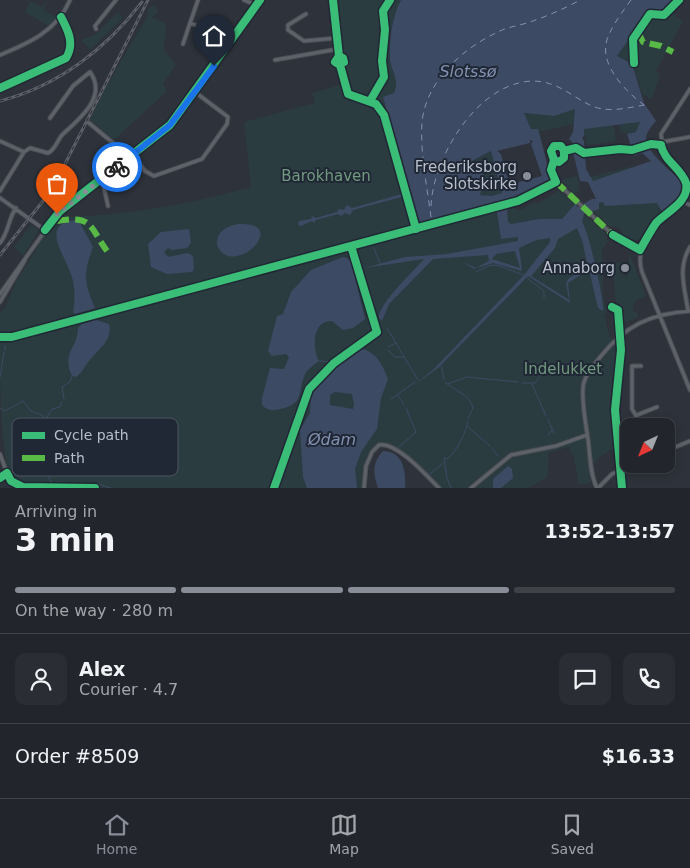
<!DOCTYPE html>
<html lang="en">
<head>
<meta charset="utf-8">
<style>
  :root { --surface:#22262c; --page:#2a2e34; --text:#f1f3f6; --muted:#a2a5a9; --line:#3f4348; --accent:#888d98 }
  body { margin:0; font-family:"DejaVu Sans",sans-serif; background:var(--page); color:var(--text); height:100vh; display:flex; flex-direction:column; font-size:19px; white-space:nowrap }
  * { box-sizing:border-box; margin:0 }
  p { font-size:16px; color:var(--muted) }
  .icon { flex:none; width:28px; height:28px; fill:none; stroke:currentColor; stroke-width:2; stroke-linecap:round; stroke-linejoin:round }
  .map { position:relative; height:488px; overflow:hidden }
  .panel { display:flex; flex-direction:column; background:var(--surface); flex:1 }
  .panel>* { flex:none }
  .needle { width:32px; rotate:223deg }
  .tools { position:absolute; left:620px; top:418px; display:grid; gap:10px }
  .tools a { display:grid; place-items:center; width:55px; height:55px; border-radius:10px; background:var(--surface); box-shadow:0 2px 8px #0003,0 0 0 1px var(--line); font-size:25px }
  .pin { position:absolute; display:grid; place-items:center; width:42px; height:42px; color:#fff; margin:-51px -21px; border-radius:50% 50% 50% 0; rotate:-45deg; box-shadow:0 0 5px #0007 }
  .pin .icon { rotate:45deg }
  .courier { position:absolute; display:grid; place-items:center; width:50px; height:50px; margin:-25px; border:4px solid #1a73e8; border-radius:50%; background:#fff; color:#222; box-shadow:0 1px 6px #0007 }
  .headline em { font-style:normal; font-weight:700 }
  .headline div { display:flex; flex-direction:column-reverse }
  .headline { display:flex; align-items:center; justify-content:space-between; height:85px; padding:0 15px }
  h1 { font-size:32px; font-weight:700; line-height:38px }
  .bar { display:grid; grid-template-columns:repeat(4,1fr); gap:8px 5px; align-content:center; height:60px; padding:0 15px }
  .bar i { height:6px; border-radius:4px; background:var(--line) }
  .bar .current { background:var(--accent) }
  .bar p { grid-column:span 4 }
  .line { display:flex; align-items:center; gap:12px; padding:0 15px; border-top:1px solid var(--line) }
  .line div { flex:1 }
  .round { display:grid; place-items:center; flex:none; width:52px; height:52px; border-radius:10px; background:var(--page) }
  .menu { display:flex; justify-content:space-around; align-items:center; height:70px; border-top:1px solid var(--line); background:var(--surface); font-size:14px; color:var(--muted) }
  .menu a { display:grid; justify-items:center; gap:2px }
  .menu .current { color:var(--accent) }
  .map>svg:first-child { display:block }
  .green { fill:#2b3c41 }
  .water { fill:#3d4a64; fill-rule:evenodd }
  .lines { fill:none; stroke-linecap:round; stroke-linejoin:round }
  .stream { stroke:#3d4a64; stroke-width:1 }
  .ferry { stroke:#8291b0; stroke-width:1; stroke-dasharray:6 5; stroke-linecap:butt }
  .minor-tunnel { stroke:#434750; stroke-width:3; stroke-dasharray:3 1.5; stroke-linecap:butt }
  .minor-casing { stroke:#4c4e54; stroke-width:5 }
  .minor { stroke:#5d6168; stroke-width:3 }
  .rail-casing { stroke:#5c5f66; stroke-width:3 }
  .rail { stroke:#202735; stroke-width:1; stroke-dasharray:4; stroke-linecap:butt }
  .quiet { stroke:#58b947; stroke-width:6; stroke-dasharray:12 6; stroke-linecap:butt }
  .cycleway-casing { stroke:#202735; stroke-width:11 }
  .cycleway { stroke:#3abd76; stroke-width:8 }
  .done { stroke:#888d98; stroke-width:5; stroke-dasharray:0 9 }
  .route { stroke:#1a73e8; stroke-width:6 }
  .poi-dot { fill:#888d98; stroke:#202735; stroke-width:2 }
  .labels { text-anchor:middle; stroke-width:4; stroke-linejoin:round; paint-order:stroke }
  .poi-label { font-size:15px; fill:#b8beca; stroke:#202735; text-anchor:end }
  .park-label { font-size:15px; fill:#719a7e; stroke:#202735 }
  .water-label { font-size:16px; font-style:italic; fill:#8291b0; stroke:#202735 }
  .key { fill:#202735; stroke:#4e5462; stroke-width:1 }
  .key-label { font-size:14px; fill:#b8beca }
</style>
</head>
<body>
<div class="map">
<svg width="690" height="488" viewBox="0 0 690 488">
  <rect width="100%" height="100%" fill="#2e323a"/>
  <!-- green -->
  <path class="green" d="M338,0H401C392,16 389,41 390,58C391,71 400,80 395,93L383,97L417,223L485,205L496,206L501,239L519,237L526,246L537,240L550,238L581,222L584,214L605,232L608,242L602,249L603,295L607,313L604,314L610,338L617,341L618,356L616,447C596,459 592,459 590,483L579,484L574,459L569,447L548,453L549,464L547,477L528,488H439C427,477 382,426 367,457C363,466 363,479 362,488H15C0,470 0,373 0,343L11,341L40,329L38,327L0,334V313L5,307L17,280L51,225L57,217C123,216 187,205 251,187L244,122L315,103L312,93L340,85L339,68L345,65L346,59L343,56Z
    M30,1L42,7L46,1L44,11L57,17L48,26L25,12Z
    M152,6L156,7L158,13L152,17L166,24L164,50L176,64L163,84L167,91L114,140L90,120L104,90L148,15L147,10Z
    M667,9L683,21L656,71L660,74L652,99L643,95L632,64L617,56L649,11L662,12Z
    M118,12L123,18L90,50L81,40L95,35Z
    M575,109L574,124L539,132L538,129H531L524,113L551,116Z
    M641,122L636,132L627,134L620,131L619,125Z
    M614,125L616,141L587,145L583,129Z
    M491,151L502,193L491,196L480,195L485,176L470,162Z
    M637,165L597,181H593L590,177Z
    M577,176L580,190L574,194L561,180Z
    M559,191L575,204L562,219H539L511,224L508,222L507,208L514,206L515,209L520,210L534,203L537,204Z
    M603,202L617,205L657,203L662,212L638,240L632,241L622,237V231L618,227L609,226L592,210L599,208V203Z
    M31,225L39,230L23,256L14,247Z
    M629,252L646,296L636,300L632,310L637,313L638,317L618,326L612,263H622L623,276H628Z"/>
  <!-- water -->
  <path class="water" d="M401,0H676L664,12L649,11L617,56L632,64L644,103L656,121C652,126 647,131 646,138C644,150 672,172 681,181V194L662,212L657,203L605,206L603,202L599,203V209L584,214L582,222C588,229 605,302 603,311L598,308L589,270L568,283L570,303L528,276L438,368L415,384L434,369L524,275L550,242V238L537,240L519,248L522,271L493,263L474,269L463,262L476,268L489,261L488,255L433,259L389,304L382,321L379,318C377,305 414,271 424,259L364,268L405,257L447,254L518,241V237L501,239L496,206L485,205L417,224L409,195L353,210L350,215L345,213L341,216L338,214L316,220L314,223L312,221L301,226L298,225L299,221L311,219L312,216L316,218L337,212L339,209L344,210L347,205L352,208L409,192L383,97L394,93C400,80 391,71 390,59C389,41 392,16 401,0ZM575,109L573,132L569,139L575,145L576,152H573L580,181L588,182L596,199H592L578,207L575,204L562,219H539L511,224L508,222L507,208L514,206L512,199L551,180L539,132L538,129H531L524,113L554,116ZM640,122L636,132L627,134L634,156L642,153L651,161L593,181L586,169L584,141L582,138L584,136V129ZM530,140L533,141L531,144L542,176L512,184L509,188L506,185L509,183L505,170H503L502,167L504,166L501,154L497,151L530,143ZM491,151L502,193L491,196L480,195L485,176L470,162ZM577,228L582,240L588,267L569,278L566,283L569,300L531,276L555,248L558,239ZM515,251L520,268L492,259L496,254Z
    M76,220L79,221L93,247C83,273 84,283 95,308L75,314L73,312C75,302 75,291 73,281C69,259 36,224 76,220Z
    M238,224C293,221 232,281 217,245C216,232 227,226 238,224Z
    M189,229L191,243L187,248L172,250L168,248L164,252L168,257L188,253L193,256L194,269L192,272L167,274L151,267L148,244L161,232Z
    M343,257L347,258L351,262L365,319L353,328L343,330L332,321C312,320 312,349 319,361C315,364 308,369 305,374C297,393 305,404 280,409C272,411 268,411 262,405V398L270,368L284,369L289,357L286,354L272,356L268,351L277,316L283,314L291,292L311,270Z
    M96,320L109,324C113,341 98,349 89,361C84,367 83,372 76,377L72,376C61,353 78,348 78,328L82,324Z
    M361,349C376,351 383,366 388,379L381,398L377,429L361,452L355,469L357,488H307L303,477L300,430L310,413L311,391L344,359ZM335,392L352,394L354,405L353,409L330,405V395Z
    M383,451C404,452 406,471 405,488H378C373,473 372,463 383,451Z
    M508,466L512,469L513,478L501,488H493V479Z"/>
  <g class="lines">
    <!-- stream -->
    <path class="stream" d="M374,248L380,264
      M476,272L488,266L496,265L524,275
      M527,278L544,291V298
      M387,328L418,380
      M388,347L396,343
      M5,350V346
      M388,350L395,357H404
      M319,361L333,362
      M441,365L444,379
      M0,377L4,352
      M445,382C453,390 470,394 473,408L468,419
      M522,383H535L547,366
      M447,384L467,377L518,382
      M532,384L546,416
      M398,395L404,405
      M64,399L62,387L70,382L72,376
      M391,399L415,382
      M0,408L5,411L23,401L31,411L42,415L47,422
      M46,419L52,409L60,407L62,402
      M548,420L554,433
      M468,427L490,446
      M548,435L552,430
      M399,447L416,432L406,408
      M492,448L498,456
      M43,454L44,432L49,425
      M43,458L42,467L53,484
      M430,474L443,463
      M61,482L62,486
      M98,484L111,488
      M451,488L447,478L444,458L447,459C456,453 466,432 468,422"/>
    <!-- ferry -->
    <path class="ferry" d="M631,0C623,11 613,24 608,37C597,63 625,91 644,105
      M431,206C433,157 478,82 533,81C563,81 580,106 603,109C616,111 632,107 645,105
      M431,217C427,187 420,153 422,122C426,81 463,48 498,32C507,27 517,26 527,23C545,17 564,9 580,0"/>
    <!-- minor-tunnel -->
    <path class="minor-tunnel" d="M541,190L542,189"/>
    <!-- minor casing -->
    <g class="minor-casing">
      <path id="minor" d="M198,0L190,23L232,39
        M244,0L256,5
        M333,0L339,52
        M306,14L288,25V30L304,41L337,38
        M96,29L95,26L116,0
        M183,44L190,23
        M0,55C29,43 57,31 70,0
        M275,60L338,49
        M89,123L130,157
        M0,141L24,152
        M662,142C657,163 690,173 686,194C682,203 674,208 667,214C649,228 635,249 642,272L690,390
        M662,142L661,134L690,89
        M662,142L690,137
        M133,155L145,171L154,176L202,159L227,124L228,117L195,92
        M102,179L108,206
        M556,182L613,235L640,250
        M0,191L24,152L30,148L48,153C55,150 57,141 62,135C79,119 108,97 90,72L73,86L50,118
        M0,198L45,230
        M682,201L690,205
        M0,243C9,232 8,219 16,208
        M0,294L57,214L170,125L260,0
        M0,302L25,260
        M688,311C685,289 677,268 690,247
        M641,366H632V409L642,426
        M637,415L657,407
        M666,451L690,441
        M0,454L7,473L17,486L95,488
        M619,470L622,488
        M364,488L366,466L372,452L379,445C396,441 427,476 439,488
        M471,488L511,455L556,446L587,435
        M597,488C590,475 590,454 588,439C586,425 580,395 584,382C587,372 595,364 601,356C626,325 650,314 690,311
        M598,488L612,474L635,464"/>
    </g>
    <!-- minor -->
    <use href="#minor" class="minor"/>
    <!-- rail casing -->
    <g class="rail-casing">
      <path id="rail" d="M0,101C58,86 106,49 142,2
        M0,255L43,201L63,168L148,0"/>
    </g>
    <!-- rail -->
    <use href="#rail" class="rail"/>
    <!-- quiet -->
    <path class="quiet" d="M638,32L643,42L661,46L673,52
      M556,182L613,235
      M57,221C93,215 89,226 107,251"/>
    <!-- cycleway casing -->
    <g class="cycleway-casing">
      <path id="cycleway" d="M333,0L339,56L343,58L344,62
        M339,56L335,62L340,65L348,94L376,104L384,115L416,229
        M634,63L633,39L650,14L664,15L679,0
        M0,88L66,58C75,44 68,30 61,17
        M370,101L384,77L382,61L385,30L383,11L390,0
        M564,151L576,148L584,153L620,149L632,150L651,144L661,145
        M45,230L60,211L170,125L260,0
        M613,235L640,250C645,241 650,232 656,223C666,212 690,202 686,183C681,168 664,161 661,145
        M612,307L618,310L621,350L615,410L622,488
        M0,337H12L518,201L556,182L551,170L554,160L551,151L554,146H561L564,151V158L559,162L554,160
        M0,478L7,473L11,481L23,487L95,488
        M274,488L309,389L334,363L377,332L351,246"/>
    </g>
    <!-- cycleway -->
    <use href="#cycleway" class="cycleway"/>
  </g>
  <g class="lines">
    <!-- done -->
    <path class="done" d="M57,214L117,167"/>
    <!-- route -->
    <path class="route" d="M117,167L170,125L214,66"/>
  </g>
  <!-- markers -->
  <g class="poi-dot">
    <circle cx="527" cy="176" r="5"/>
    <circle cx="625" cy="268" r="5"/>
  </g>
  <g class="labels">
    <!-- poi labels -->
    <g class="poi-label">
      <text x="517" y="172">Frederiksborg<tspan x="517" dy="17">Slotskirke</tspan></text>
      <text x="615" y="273">Annaborg</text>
    </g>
    <!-- park labels -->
    <g class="park-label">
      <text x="326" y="181">Barokhaven</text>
      <text x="563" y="374">Indelukket</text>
    </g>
    <!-- water labels -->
    <g class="water-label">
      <text x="468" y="77">Slotssø</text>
      <text x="332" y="445">Ødam</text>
    </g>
  </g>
  <!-- legend -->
  <rect x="12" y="418" width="166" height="58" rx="8" class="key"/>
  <rect x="22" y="432" width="23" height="7" fill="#3abd76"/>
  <rect x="22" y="455" width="23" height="6" fill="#58b947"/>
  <g class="key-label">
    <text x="54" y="440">Cycle path</text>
    <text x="54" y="463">Path</text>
  </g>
</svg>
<div class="tools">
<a><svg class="needle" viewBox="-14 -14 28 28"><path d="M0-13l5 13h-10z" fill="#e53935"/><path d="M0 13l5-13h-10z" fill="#a2a5a9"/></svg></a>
</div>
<div class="pin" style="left:57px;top:214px;background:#ea580c"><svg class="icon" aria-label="bag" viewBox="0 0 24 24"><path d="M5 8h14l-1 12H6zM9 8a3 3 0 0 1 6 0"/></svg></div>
<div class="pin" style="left:214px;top:66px;background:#1f2937"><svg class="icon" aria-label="home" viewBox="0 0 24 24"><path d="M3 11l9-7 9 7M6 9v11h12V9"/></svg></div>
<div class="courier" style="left:117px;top:167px"><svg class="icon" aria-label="bike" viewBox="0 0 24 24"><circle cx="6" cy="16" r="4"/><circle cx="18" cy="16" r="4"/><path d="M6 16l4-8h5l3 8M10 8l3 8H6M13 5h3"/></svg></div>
</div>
<section class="panel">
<div class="headline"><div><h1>3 min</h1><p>Arriving in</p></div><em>13:52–13:57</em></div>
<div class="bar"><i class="current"></i><i class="current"></i><i class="current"></i><i></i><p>On the way · 280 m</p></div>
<div class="line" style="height:90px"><a class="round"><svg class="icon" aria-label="person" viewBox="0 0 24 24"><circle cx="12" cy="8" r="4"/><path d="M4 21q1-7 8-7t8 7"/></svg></a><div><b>Alex</b><p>Courier · 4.7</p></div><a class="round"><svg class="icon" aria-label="chat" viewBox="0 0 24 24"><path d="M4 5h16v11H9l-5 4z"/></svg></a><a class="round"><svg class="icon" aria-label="phone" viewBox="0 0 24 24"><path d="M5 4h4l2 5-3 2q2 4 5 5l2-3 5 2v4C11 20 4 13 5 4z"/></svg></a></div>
<div class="line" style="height:65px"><div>Order #8509</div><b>$16.33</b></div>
</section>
<nav class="menu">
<a class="current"><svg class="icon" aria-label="home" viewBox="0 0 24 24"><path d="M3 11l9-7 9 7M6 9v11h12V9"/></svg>Home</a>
<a><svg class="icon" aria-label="map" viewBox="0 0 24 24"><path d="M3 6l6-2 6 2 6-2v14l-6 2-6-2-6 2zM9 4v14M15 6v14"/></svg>Map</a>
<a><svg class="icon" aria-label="saved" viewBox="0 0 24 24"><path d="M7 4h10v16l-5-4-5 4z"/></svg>Saved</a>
</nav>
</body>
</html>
